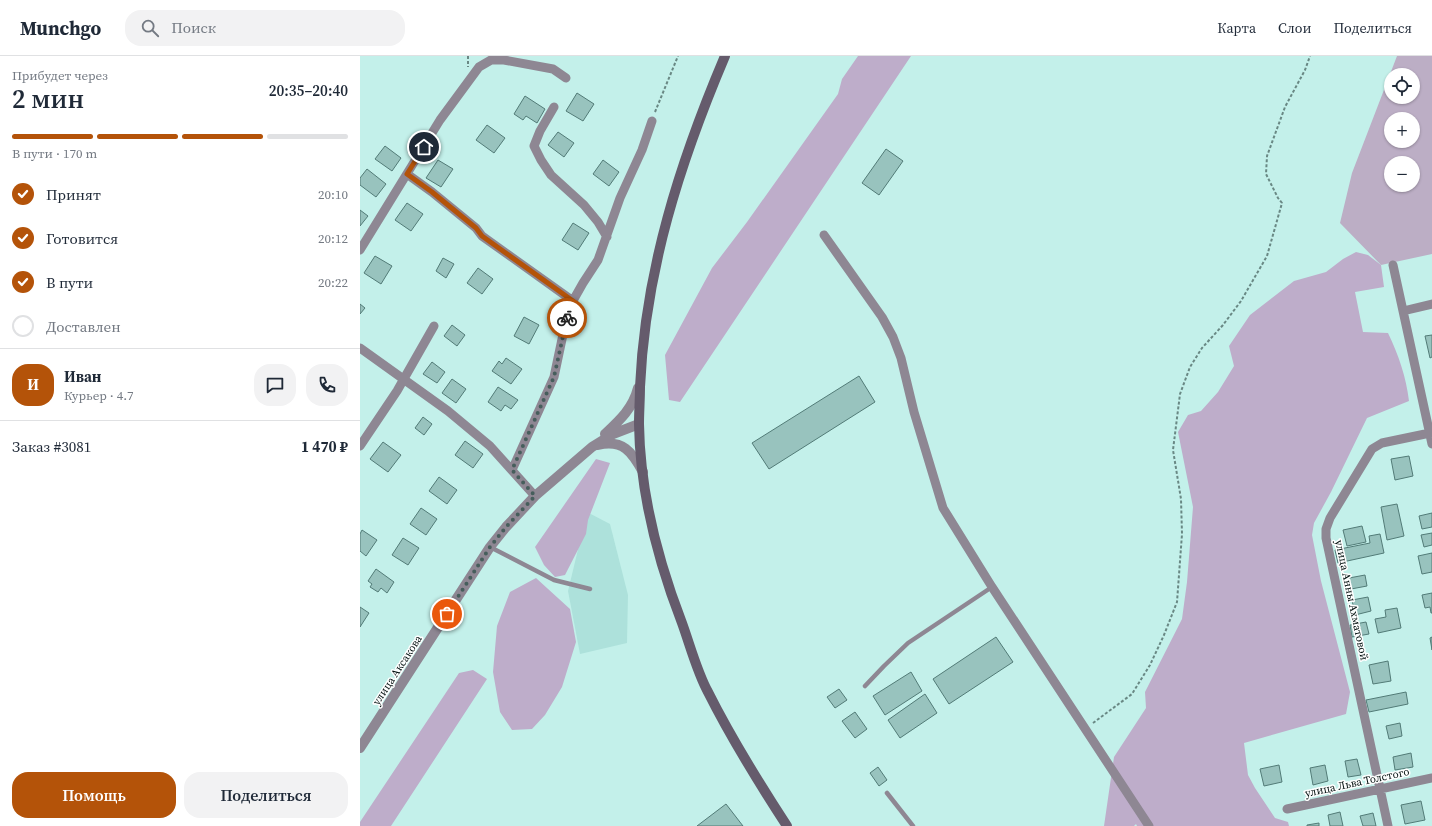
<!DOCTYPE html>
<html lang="ru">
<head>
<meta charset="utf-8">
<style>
  :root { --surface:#fff; --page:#f2f2f3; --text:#1f2937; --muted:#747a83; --line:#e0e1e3; --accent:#b45309 }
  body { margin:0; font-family:"Source Serif 4",serif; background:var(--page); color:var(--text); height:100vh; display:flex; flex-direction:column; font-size:15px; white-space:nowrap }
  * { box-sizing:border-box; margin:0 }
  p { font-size:13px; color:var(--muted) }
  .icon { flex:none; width:22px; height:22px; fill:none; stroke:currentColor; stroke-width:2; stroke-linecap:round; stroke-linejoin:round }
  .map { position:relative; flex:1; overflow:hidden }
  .side { display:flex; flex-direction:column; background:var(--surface); width:360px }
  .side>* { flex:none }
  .buttons { position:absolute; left:1024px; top:12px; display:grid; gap:8px }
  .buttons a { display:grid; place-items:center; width:36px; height:36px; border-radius:50%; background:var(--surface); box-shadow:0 1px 3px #0004; font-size:20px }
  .pin { position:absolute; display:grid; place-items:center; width:34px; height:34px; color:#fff; margin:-17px; border:2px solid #fff; border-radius:50%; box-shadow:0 1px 4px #0007 }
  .courier { position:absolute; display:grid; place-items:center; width:40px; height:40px; margin:-20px; border:3px solid #b45309; border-radius:50%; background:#fff; color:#222; box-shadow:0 1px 5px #0007 }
  .head em { font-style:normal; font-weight:600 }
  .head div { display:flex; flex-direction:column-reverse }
  .head { display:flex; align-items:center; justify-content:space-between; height:68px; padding:0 12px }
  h1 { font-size:26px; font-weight:600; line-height:30px }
  .bar { display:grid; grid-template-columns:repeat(4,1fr); gap:6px 4px; align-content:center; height:48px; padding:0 12px }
  .bar i { height:5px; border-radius:3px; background:var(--line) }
  .bar .active { background:var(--accent) }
  .bar p { grid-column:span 4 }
  .line { display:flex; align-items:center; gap:10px; padding:0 12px; border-top:1px solid var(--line) }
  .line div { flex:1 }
  .round { display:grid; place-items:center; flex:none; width:42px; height:42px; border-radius:16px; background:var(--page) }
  ol { padding:0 12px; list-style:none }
  li { display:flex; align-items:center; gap:12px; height:44px }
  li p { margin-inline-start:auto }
  li .icon { padding:4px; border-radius:50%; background:var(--accent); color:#fff; stroke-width:4 }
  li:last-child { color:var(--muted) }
  li i { width:22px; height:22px; border:2px solid var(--line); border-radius:50% }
  .button { display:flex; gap:8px; margin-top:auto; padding:8px 12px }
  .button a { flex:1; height:46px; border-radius:16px; background:var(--accent); color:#fff; font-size:16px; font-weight:600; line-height:46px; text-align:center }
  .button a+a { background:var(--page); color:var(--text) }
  header { display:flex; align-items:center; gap:24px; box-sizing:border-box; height:56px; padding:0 20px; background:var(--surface); border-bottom:1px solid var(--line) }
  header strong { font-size:19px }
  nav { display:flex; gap:22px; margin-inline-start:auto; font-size:14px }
  .search { width:280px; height:36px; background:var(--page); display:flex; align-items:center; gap:10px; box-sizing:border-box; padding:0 14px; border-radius:16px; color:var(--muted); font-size:15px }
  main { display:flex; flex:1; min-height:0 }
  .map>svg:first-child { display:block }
  .built { fill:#ade1db }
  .green { fill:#bcaec5; fill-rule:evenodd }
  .forest { fill:#beadca }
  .building { fill:#98c3be; stroke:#527b77 }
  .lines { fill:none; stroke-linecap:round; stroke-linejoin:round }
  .path { stroke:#698884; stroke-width:2; stroke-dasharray:3 2; stroke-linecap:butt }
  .service { stroke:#8e8793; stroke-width:4.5 }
  .minor { stroke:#8e8793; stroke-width:9 }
  .tertiary { stroke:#8e8793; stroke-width:10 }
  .secondary { stroke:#655b6c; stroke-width:10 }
  .done { stroke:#465e5c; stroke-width:4; stroke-dasharray:0 7.2 }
  .route { stroke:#b45309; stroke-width:5 }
  .labels { text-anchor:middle; stroke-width:3; stroke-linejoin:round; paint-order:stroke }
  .street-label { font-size:11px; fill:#02100f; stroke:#fff }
</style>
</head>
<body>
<header>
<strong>Munchgo</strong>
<div class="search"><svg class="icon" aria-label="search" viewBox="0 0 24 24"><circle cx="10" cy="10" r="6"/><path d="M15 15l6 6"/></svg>Поиск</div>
<nav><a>Карта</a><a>Слои</a><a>Поделиться</a></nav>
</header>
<main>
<section class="side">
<div class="head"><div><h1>2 мин</h1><p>Прибудет через</p></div><em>20:35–20:40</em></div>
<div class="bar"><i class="active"></i><i class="active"></i><i class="active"></i><i></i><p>В пути · 170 m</p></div>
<ol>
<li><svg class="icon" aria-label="check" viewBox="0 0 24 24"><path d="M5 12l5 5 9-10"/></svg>Принят<p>20:10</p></li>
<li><svg class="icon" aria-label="check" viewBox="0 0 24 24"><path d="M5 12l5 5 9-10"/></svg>Готовится<p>20:12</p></li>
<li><svg class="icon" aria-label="check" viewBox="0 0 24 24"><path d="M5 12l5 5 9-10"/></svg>В пути<p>20:22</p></li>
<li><i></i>Доставлен</li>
</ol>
<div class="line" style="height:72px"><b class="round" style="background:var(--accent);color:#fff">И</b><div><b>Иван</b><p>Курьер · 4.7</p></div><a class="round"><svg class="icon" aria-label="chat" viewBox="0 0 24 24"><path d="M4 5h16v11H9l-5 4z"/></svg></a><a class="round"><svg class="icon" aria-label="phone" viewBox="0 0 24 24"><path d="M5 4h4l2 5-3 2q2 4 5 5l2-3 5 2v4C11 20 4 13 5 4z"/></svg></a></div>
<div class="line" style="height:52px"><div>Заказ #3081</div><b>1 470 ₽</b></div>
<div class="button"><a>Помощь</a><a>Поделиться</a></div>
</section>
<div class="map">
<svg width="1072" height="770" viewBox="0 0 1072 770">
  <rect width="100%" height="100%" fill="#c3f0ea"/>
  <!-- built -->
  <path class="built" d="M227,456L250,468L268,539L267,587L220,598L208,535Z"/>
  <!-- green -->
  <path class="green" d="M1037,0H1072V198L1021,209L980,167L992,117ZM1031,19H1053V41H1031ZM1031,63H1053V85H1031ZM1031,107H1053V129H1031Z"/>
  <!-- forest -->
  <path class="forest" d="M498,0H551L320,346L309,344L305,299L352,212L387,166L478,38L482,23Z
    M996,196L1008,199L1021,209L1024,231L995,236L1003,276L1028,277C1039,300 1046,321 1049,345L1007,362L971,436L954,467L952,479L961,525L990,636L986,658L884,687L888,719L895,732L915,762L928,766L929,770H777L776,768L774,770H744L754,701L786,652L785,636L822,563L827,526L833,451L818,376L828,359L841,355L858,336L874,310L869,290L890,259L934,225L966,216L983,203Z
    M236,403L250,407L228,464L226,478L205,519L195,521L184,509L175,491Z
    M176,522L210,553L216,586L202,631L185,659L172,673L152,674L140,656L133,616L137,570L150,536Z
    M113,614L127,623L31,770H0V766L99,617Z"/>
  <!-- building -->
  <path class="building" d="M217,37L234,48L223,65L206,55Z
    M165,40L185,53L177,67L166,60L163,64L154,58Z
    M127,69L145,82L134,97L116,84Z
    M198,76L214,87L204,101L188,89Z
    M25,90L41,102L32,115L15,103Z
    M526,93L543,105L519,139L502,127Z
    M78,104L93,113L81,131L66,122Z
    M243,104L259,116L249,130L233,118Z
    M7,113L26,128L16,141L0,129V122Z
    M47,147L63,158L51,175L35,164Z
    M0,154L8,160L0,170Z
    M213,167L229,177L218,194L202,184Z
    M15,200L32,210L21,228L4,217Z
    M83,202L94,208L86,222L76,215Z
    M118,212L133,223L122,238L107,227Z
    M0,248L5,252L0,258Z
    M164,261L179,269L169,288L154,280Z
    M92,269L105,279L97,290L84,280Z
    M1072,279V301L1070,302L1065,280Z
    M146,302L162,313L151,328L132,315L139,305L142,308Z
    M72,306L85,316L77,327L63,318Z
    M499,320L515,346L409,413L392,387Z
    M92,323L106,333L96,347L82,337Z
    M138,331L158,344L151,353L145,349L141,355L128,346Z
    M63,361L72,368L64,379L55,372Z
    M105,385L123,398L113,412L95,399Z
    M23,386L41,399L28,416L10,403Z
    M1049,400L1053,420L1035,424L1031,403Z
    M79,421L97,434L87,448L69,435Z
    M1037,448L1044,480L1027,484L1021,451Z
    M61,452L77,463L66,479L50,468Z
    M1072,457V471L1062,473L1059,460Z
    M1002,470L1006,486L987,490L983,474Z
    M2,474L17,484L6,500L0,495V478Z
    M1072,477V489L1064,491L1061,479Z
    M1020,478L1024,497L978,507L975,494L1010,487L1009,480Z
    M43,482L59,492L48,509L32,499Z
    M1072,497V516L1062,518L1058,500Z
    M16,513L34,526L27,537L21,532L18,536L10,531L12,528L8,525Z
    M1005,519L1007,530L991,533L989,522Z
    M1072,537V557H1071L1070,551L1065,552L1062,539Z
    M1008,541L1011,555L995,559L992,544Z
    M0,551L9,557L0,571Z
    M1037,552L1041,572L1018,577L1015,563L1026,561L1025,554Z
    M1006,566L1009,578L992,581L990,569Z
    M636,581L653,606L589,648L573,623Z
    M1072,581V594L1070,582Z
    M1028,605L1031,625L1013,628L1009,609Z
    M551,616L562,635L525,659L513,640Z
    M479,633L487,644L475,652L467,641Z
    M1046,636L1048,648L1009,656L1006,644Z
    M565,638L577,657L540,682L528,664Z
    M495,656L507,673L495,682L482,665Z
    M1040,667L1042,680L1029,683L1026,670Z
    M1051,697L1053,711L1035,714L1033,701Z
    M997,703L1001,719L988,721L985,705Z
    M919,709L922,726L904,730L900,713Z
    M965,709L968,725L953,729L950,712Z
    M518,711L527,724L519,730L510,717Z
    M1061,745L1065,764L1045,768L1041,749Z
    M366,748L383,770H337Z
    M980,756L983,770H970L968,759Z
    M1013,757L1016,770H1003L1000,760Z
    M959,767V770H947V769Z"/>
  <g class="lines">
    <!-- path -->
    <path class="path" d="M108,0V11
      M295,56L318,0
      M733,667L772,638L790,609L804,579L817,546L822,478L821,443L813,394L820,338L830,311L842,292L863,269L881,245L907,200L922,147L918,142L906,118L907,100L925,51L945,14L950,0"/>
    <!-- service -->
    <path class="service" d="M130,491L194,524L230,533
      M505,630L524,610L548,587L632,531
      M527,737L553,770"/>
    <!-- minor -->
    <path class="minor" d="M194,51L180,75L174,90L181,104L191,119L224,149L238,166L247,181
      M47,118L72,136L116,172L122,180L213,245
      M464,179L522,261L533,281L541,302L554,356L583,452L632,531L789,770
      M0,194L80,64L119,11L131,4H144L193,13L206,22
      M1033,209L1072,388
      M1043,255L1072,248
      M0,292L88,355L130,390L175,440
      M0,390L37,335L74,270
      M152,414L194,321L205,269L210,250L223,227L238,204L260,142L282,94L292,65
      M927,753L1072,722
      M1028,770L966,482V473L970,462L1012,393L1022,387L1070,377"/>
    <!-- tertiary -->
    <path class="tertiary" d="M245,378C260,364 273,352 278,332
      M238,389C263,383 272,396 283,416
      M0,692L130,491L146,471L175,440L232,391L253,378L279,368"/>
    <!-- secondary -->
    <path class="secondary" d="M365,0C320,106 285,215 280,331C280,343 279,356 279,368C280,435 298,505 322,567C330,589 337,616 348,636C371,682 399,727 427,770"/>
  </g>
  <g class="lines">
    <!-- done -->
    <path class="done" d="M87,558L130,491L146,471L175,440L152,414L194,321L207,262"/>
    <!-- route -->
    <path class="route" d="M64,91L47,118L72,136L116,172L122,180L213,245L207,262"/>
  </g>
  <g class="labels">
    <!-- street labels -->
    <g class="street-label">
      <text transform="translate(992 544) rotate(78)" y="4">улица Анны Ахматовой</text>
      <text transform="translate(37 614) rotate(-57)" y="4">улица Аксакова</text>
      <text transform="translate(997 726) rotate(-12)" y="4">улица Льва Толстого</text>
    </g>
  </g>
</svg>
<div class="buttons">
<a><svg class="icon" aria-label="locate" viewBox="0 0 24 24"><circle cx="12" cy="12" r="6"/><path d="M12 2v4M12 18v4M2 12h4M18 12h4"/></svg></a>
<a>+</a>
<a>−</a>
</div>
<div class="pin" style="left:87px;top:558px;background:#ea580c"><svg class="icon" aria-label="bag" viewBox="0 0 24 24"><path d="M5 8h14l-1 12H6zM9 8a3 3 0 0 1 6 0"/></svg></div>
<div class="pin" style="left:64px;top:91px;background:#1f2937"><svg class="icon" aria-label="home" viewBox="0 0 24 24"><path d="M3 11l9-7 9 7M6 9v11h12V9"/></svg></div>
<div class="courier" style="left:207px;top:262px"><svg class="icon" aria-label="bike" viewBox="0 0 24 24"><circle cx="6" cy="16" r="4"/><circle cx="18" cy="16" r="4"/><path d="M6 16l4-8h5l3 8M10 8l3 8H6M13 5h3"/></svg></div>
</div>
</main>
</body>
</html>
